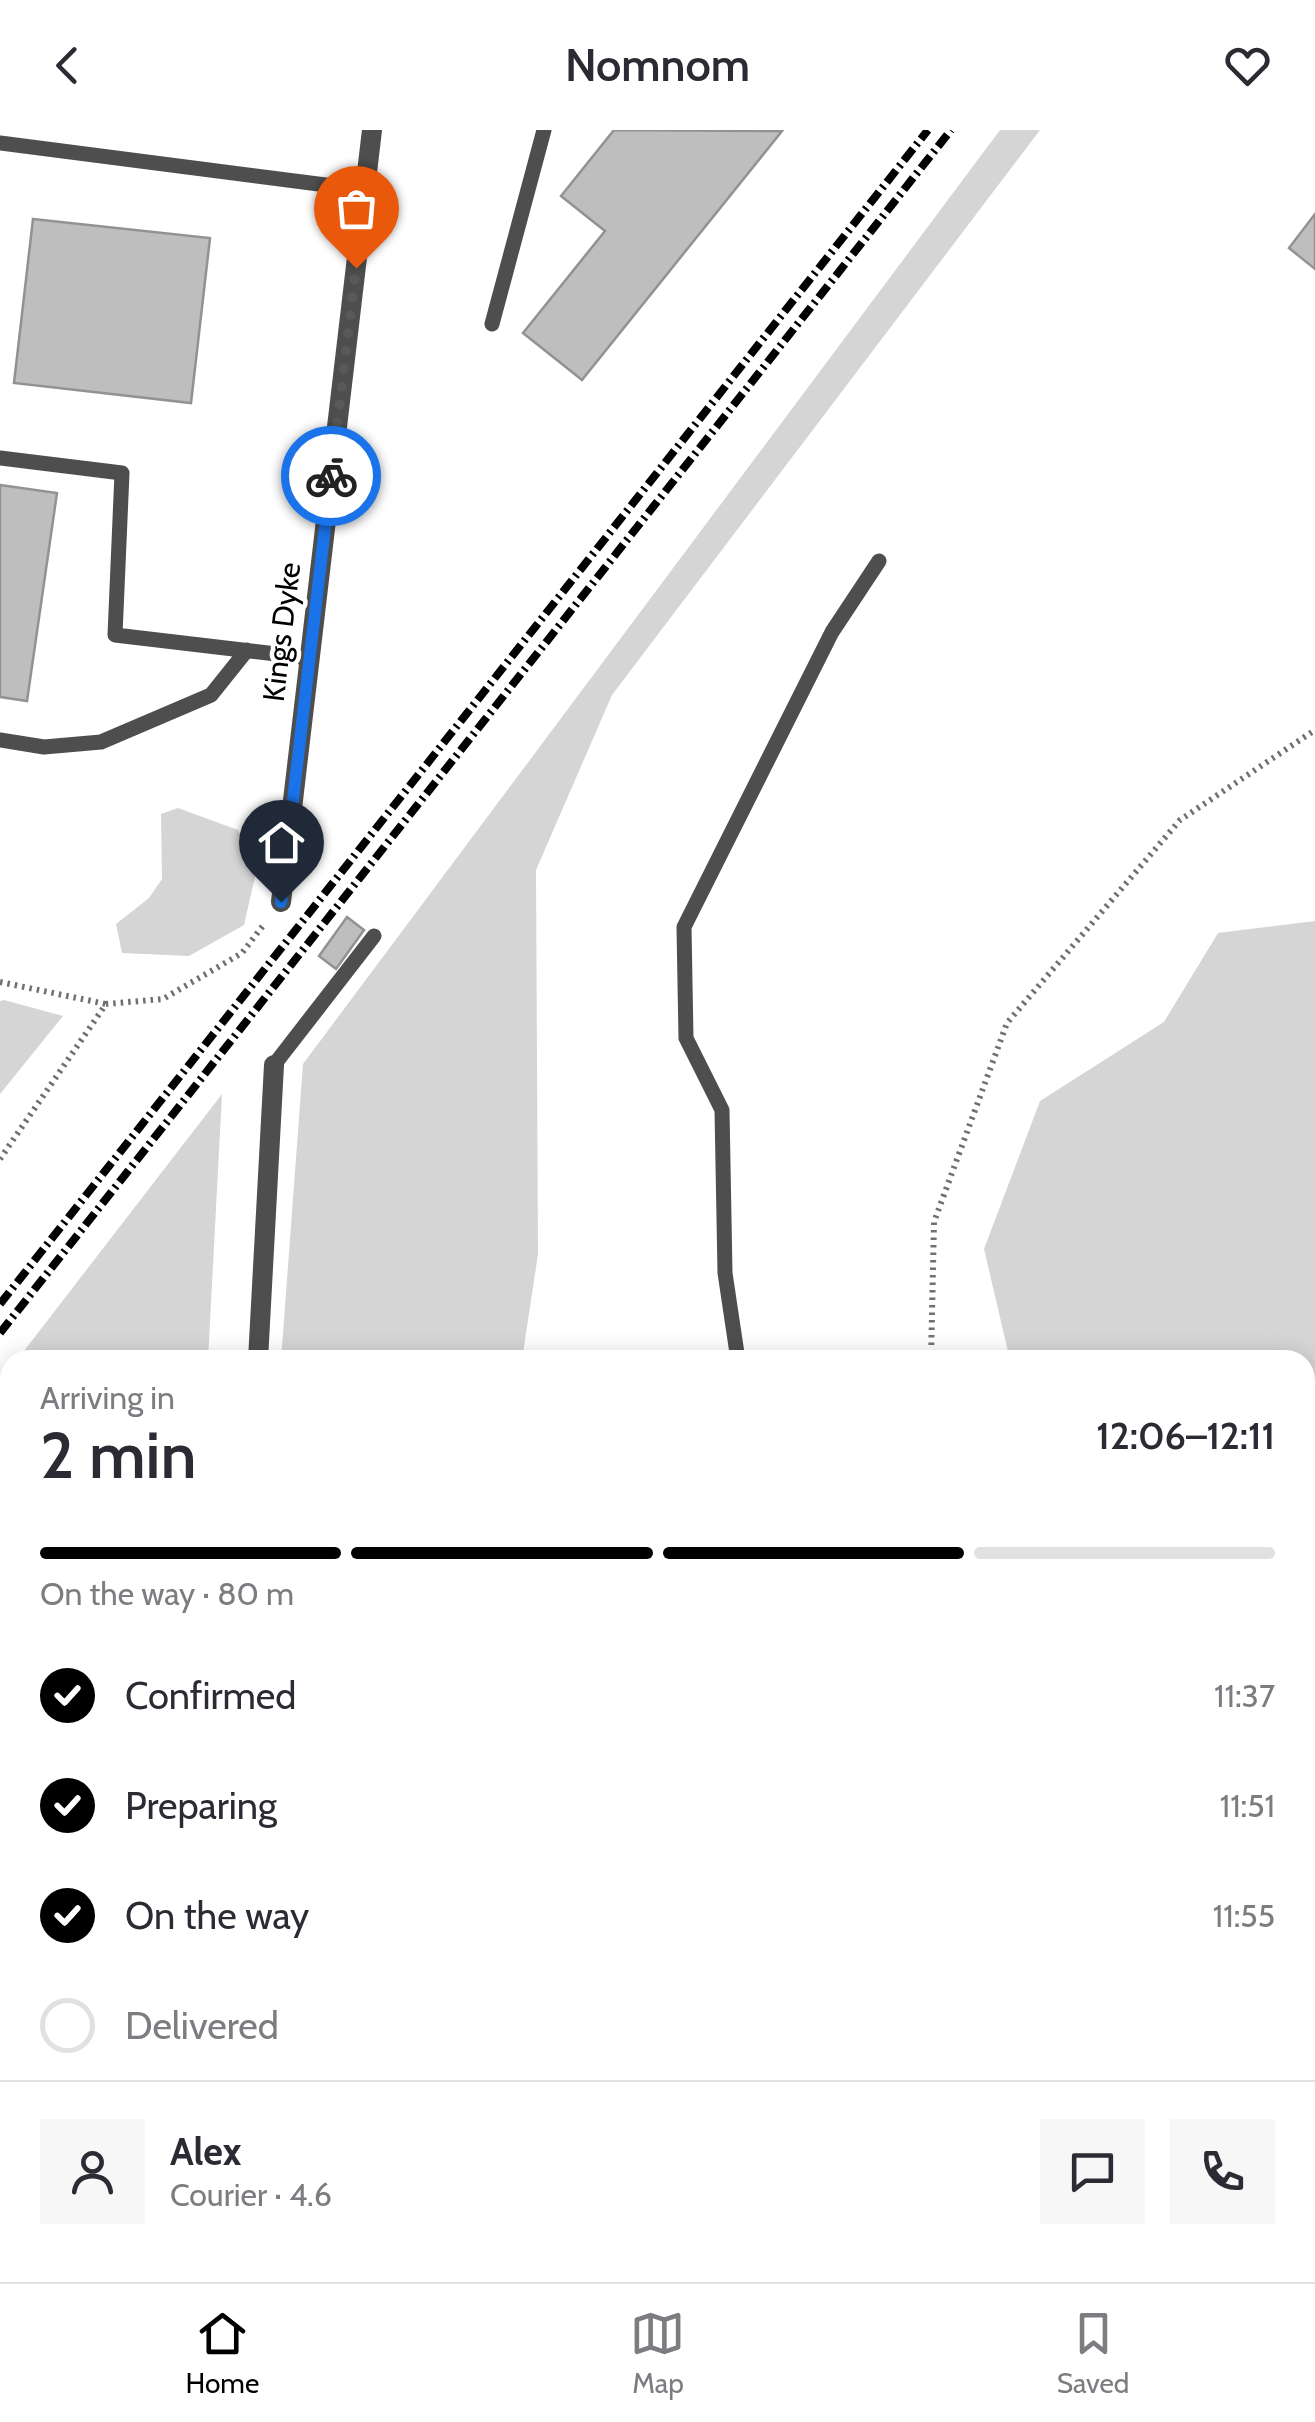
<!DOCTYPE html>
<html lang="en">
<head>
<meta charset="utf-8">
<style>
  :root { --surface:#fff; --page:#f7f7f7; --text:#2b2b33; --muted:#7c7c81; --line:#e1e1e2; --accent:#000 }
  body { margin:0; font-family:Cabin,sans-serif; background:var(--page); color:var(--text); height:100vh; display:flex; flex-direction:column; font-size:38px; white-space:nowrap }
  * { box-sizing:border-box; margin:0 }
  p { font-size:32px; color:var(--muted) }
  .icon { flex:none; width:55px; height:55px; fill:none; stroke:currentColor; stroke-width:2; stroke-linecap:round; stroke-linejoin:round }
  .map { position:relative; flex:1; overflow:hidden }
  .side { position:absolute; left:0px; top:1220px; width:1315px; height:932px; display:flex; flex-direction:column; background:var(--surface); border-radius:30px 30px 0 0; box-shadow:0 5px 25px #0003 }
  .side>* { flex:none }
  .pin { position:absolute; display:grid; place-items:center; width:85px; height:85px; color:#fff; margin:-102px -42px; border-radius:50% 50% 50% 0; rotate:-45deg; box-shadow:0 0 10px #0007 }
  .pin .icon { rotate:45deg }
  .courier { position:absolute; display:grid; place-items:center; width:100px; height:100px; margin:-50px; border:8px solid #1a73e8; border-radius:50%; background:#fff; color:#222; box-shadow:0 2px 12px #0007 }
  .headline em { font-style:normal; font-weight:600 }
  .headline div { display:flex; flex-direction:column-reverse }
  .headline { display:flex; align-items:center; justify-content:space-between; height:170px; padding:0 40px }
  h1 { font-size:65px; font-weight:600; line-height:75px }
  .bar { display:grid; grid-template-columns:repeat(4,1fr); gap:15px 10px; align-content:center; height:120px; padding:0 40px }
  .bar i { height:12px; border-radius:8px; background:var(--line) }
  .bar .on { background:var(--accent) }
  .bar p { grid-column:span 4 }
  .line { display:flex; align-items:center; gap:25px; padding:0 40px; border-top:2px solid var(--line) }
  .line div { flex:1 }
  .round { display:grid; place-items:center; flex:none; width:105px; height:105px; border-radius:0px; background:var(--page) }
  ol { padding:0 40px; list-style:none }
  li { display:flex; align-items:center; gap:30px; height:110px }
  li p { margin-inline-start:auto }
  li .icon { padding:10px; border-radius:50%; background:var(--accent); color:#fff; stroke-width:4 }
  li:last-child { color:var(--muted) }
  li i { width:55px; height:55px; border:5px solid var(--line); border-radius:50% }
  header { display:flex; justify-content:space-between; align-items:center; height:130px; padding:0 40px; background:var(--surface); font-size:45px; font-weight:600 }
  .dock { display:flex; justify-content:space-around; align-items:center; height:140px; border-top:2px solid var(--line); background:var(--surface); font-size:28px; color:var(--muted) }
  .dock a { display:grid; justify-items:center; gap:5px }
  .dock .on { color:var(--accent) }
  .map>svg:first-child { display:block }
  .green { fill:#d5d5d5 }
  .building { fill:#bebebe; stroke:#929292; stroke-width:2.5 }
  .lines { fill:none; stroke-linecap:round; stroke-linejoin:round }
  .primary-casing { stroke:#dbdbdb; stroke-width:30 }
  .path { stroke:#707070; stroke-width:6; stroke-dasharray:2.5 5; stroke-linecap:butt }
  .lane { stroke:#4e4e4e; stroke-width:15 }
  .street { stroke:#4e4e4e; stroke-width:20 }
  .primary { stroke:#000; stroke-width:25 }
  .rail { stroke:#000; stroke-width:8; stroke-dasharray:15 5 2.5 5; stroke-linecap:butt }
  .done { stroke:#595959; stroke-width:10; stroke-dasharray:0 18 }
  .route { stroke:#1a73e8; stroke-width:12 }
  .labels { text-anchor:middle; stroke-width:9; stroke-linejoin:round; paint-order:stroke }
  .street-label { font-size:30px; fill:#000; stroke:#fff }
</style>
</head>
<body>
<header><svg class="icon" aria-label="back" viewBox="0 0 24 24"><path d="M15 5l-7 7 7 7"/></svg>Nomnom<svg class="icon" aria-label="heart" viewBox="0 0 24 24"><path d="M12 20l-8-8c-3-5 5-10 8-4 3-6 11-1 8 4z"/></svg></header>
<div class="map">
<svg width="1315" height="2152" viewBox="0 0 1315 2152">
  <rect width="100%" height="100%" fill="#fff"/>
  <!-- green -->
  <path class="green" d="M1000,0H1040L612,565L536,740L538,1124L522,1230H281L303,934Z
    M178,678L238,700L257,738L244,795L189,826L122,823L116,794L149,768L162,749L161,684Z
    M1315,791V1464L1305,1462V1230H1010L984,1119L1040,971L1164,892L1218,803Z
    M4,870L63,886L0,964V871Z
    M222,964L208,1230H17Z
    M10,1239V1304L0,1309V1252Z
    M0,1623L10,1629V1797L0,1789Z
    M1315,1716V2004L1305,2007V1726Z
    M1315,2074V2152H993L997,2142H1305V2079Z
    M291,2142L417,2143L421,2152H276Z"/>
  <!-- building -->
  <path class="building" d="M614,0L782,1L582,250L523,203L605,101L561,66Z
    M1315,84V139L1289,118Z
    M33,89L210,108L191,273L14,253Z
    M0,355L57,363L27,571L0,567Z
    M347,787L364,800L336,839L319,826Z"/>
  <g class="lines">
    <!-- primary casing -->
    <g class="primary-casing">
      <path id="primary" d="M0,2092L10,2096
        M58,2142L63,2152"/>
    </g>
    <!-- path -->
    <path class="path" d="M0,852L106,874
      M0,1029L106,874L163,869L242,823L265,793
      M931,1230L934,1092L1007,893L1180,690L1315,600
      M0,2056L10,2058"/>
    <!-- lane -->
    <path class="lane" d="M0,13L365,60
      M492,194L544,0
      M0,328L122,343L115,505L310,528
      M0,610L44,617L101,612L211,565L247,520
      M274,935L374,806
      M738,1230L725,1143L722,980L686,908L684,797L832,502L879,431
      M1305,2058L1315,2054"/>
    <!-- street -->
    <path class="street" d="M281,772L372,0
      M258,1230L274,935
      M96,2152L106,2142"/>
    <!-- primary -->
    <use href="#primary" class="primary"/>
    <!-- rail -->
    <path class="rail" d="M0,1174L928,0
      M0,1203L951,0"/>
  </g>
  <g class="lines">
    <!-- done -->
    <path class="done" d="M331,346L356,138"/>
    <!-- route -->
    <path class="route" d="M281,772L331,346"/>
  </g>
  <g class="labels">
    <!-- street labels -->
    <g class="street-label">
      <text transform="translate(282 502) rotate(-83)" y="10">Kings Dyke</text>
    </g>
  </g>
</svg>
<div class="pin" style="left:356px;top:138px;background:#ea580c"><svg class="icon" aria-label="bag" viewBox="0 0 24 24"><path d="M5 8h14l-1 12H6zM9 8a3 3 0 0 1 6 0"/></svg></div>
<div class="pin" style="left:281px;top:772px;background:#1f2937"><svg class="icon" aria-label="home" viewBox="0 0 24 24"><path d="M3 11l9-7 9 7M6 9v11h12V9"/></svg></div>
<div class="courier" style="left:331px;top:346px"><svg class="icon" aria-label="bike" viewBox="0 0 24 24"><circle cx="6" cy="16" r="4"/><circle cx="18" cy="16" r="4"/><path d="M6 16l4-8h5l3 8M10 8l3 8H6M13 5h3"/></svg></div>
<section class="side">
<div class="headline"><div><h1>2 min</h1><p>Arriving in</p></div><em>12:06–12:11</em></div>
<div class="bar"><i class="on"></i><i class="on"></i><i class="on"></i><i></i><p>On the way · 80 m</p></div>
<ol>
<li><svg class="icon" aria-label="check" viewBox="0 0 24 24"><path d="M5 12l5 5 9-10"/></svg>Confirmed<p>11:37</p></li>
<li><svg class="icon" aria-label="check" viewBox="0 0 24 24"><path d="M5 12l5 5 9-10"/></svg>Preparing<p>11:51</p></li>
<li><svg class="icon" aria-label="check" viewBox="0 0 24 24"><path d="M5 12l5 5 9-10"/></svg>On the way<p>11:55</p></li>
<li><i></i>Delivered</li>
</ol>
<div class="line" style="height:180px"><a class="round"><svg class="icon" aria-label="person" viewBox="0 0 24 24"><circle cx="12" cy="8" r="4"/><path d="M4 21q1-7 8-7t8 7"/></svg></a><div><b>Alex</b><p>Courier · 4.6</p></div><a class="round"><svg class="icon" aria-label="chat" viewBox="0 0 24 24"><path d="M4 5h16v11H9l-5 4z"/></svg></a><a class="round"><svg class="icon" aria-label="phone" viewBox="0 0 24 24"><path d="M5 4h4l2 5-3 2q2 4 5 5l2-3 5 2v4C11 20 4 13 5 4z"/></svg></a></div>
</section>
</div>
<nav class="dock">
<a class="on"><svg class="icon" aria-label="home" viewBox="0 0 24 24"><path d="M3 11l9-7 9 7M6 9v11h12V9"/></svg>Home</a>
<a><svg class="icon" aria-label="map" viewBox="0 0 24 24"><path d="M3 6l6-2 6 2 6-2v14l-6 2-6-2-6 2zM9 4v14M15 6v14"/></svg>Map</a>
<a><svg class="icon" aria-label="saved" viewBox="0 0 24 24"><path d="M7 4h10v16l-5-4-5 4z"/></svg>Saved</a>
</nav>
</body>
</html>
